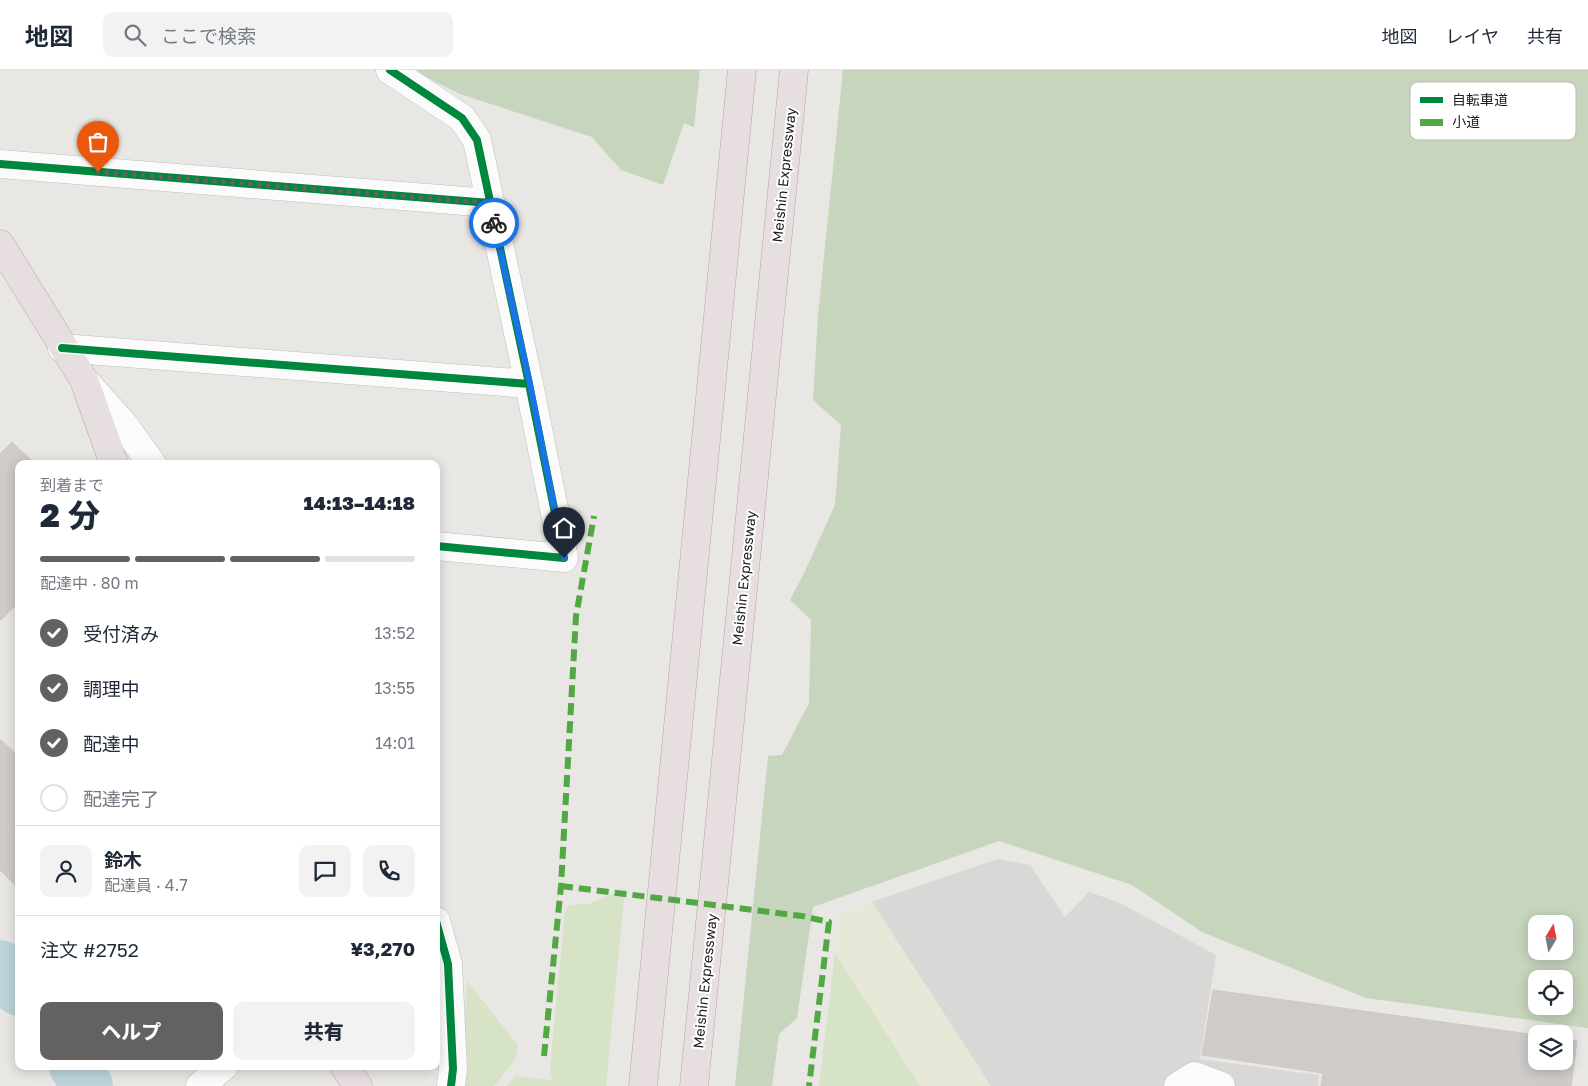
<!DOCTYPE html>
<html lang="ja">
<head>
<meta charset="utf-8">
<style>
  :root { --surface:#fff; --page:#f2f2f3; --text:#1f2937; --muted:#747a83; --line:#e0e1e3; --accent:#636261 }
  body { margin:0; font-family:"Golos Text","Noto Sans JP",sans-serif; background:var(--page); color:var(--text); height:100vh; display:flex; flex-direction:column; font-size:19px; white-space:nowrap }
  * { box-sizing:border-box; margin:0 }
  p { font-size:16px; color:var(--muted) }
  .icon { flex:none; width:28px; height:28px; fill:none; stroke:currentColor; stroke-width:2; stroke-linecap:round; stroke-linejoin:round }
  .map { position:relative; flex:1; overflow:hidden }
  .sheet { position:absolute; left:15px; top:390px; width:425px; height:610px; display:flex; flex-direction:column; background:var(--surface); border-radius:10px; box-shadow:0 2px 12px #0003 }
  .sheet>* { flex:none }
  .needle { width:32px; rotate:10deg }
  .controls { position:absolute; left:1528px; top:845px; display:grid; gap:10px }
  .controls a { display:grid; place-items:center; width:45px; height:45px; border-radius:10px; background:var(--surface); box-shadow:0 2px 12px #0003; font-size:25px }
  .pin { position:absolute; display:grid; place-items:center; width:42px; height:42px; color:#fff; margin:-51px -21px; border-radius:50% 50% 50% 0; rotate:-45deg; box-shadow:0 0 5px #0007 }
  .pin .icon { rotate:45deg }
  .courier { position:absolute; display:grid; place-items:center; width:50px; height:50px; margin:-25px; border:4px solid #1a73e8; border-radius:50%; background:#fff; color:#222; box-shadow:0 1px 6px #0007 }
  .summary em { font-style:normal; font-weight:800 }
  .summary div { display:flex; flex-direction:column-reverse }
  .summary { display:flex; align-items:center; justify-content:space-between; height:85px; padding:0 25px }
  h1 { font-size:32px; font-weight:800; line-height:38px }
  .bar { display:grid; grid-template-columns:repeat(4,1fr); gap:8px 5px; align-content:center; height:60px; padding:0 25px }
  .bar i { height:6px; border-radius:4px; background:var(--line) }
  .bar .current { background:var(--accent) }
  .bar p { grid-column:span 4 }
  .line { display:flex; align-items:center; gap:12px; padding:0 25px; border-top:1px solid var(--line) }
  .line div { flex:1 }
  .round { display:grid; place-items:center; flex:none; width:52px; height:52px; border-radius:10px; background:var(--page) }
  ol { padding:0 25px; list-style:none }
  li { display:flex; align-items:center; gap:15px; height:55px }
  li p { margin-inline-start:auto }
  li .icon { padding:5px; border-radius:50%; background:var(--accent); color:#fff; stroke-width:4 }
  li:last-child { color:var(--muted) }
  li i { width:28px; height:28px; border:2px solid var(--line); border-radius:50% }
  .cta { display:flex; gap:10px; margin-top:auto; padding:10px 25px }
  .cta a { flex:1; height:58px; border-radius:10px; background:var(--accent); color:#fff; font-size:20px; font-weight:800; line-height:58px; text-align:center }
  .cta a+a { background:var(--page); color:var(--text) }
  header { display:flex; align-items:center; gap:30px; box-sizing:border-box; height:70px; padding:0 25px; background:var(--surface); border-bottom:1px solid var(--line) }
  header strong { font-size:24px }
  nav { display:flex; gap:28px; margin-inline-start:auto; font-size:18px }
  .search { width:350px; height:45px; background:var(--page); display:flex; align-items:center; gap:12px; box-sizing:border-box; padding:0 18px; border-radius:10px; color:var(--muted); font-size:19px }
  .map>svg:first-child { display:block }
  .farmland { fill:#e8e8d8 }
  .grass { fill:#d7e3c6 }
  .forest { fill:#c6d5bc; fill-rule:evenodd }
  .parking { fill:#d9d8d7 }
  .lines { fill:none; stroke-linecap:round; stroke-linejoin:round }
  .river { stroke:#bbd4d9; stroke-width:52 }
  .building { fill:#cecbc9; stroke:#ccc9c6 }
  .minor-casing { stroke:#bfbebc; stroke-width:29 }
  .highway-casing { stroke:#baa0a8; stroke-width:29 }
  .minor { stroke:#fcfbfb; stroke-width:28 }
  .highway { stroke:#e7dee0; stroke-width:28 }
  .quiet { stroke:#52a943; stroke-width:6; stroke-dasharray:12 6; stroke-linecap:butt }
  .cycleway-casing { stroke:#fff; stroke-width:11 }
  .cycleway { stroke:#00873e; stroke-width:8 }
  .done { stroke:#636261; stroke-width:5; stroke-dasharray:0 9 }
  .route { stroke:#1a73e8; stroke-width:6 }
  .labels { text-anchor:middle; stroke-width:4; stroke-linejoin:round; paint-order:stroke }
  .street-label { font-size:14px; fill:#1b1b1b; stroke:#fff }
  .key { fill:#fff; stroke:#bbb; stroke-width:1 }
  .key-label { font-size:14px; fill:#1b1b1b }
</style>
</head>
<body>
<header>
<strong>地図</strong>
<div class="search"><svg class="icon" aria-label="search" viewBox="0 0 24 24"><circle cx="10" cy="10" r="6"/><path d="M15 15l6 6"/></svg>ここで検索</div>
<nav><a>地図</a><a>レイヤ</a><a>共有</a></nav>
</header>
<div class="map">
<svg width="1588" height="1016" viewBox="0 0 1588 1016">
  <rect width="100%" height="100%" fill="#e9e7e4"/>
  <!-- farmland -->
  <path class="farmland" d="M872,832L991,1016H920L835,883L839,845Z"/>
  <!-- grass -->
  <path class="grass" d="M625,819L606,1016H507L515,1006L552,1010L550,998L565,841L569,835L588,834Z
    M835,883L920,1016H819Z
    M467,911L518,975L515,990L494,1016H462Z"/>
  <!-- forest -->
  <path class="forest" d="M412,0H700L694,57L684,53L663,115L621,100L592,67L460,24Z
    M843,0H1588V958L1366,928L1202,862L1132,815L999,771L813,837L797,948L779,964L772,1016H735L768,686L782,685L809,633L811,550L790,530L805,501L835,435L841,355L813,330L818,245ZM1536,854H1564V881H1536ZM1536,909H1564V936H1536Z"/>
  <!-- parking -->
  <path class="parking" d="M997,789L1030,795L1065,847L1089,822L1120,833L1216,885L1200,989L1319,1005L1318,1016H991L872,832Z"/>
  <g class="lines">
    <!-- river -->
    <path class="river" d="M0,896L19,920
      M75,996L87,1016"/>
  </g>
  <!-- building -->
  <path class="building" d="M12,372L35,394H19V532L0,551V384Z
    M0,669L19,687V819L0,800Z
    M1213,920L1536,965V991H1564V969L1577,971L1571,1016H1321L1323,1003L1202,985Z"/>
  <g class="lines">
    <!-- minor casing -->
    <g class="minor-casing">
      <path id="minor" d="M390,0L462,48L477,70L529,314L564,488L436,476
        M0,94L490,133
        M62,278L529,314
        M84,310L124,355L152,394
        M436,851L448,894L453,999L451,1016
        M200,1016L224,996
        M1178,1016L1194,1006L1221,1016"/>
    </g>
    <!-- highway casing -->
    <g class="highway-casing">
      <path id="highway" d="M0,174L84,310L114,394
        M344,996L358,1016
        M643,1016L742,0
        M694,1016L794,0"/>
    </g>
    <!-- minor -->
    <use href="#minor" class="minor"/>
    <!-- highway -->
    <use href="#highway" class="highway"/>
    <!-- quiet -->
    <path class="quiet" d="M561,816L802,846L829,852L809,1016
      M544,986L561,816L576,546L594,446"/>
    <!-- cycleway casing -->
    <g class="cycleway-casing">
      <path id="cycleway" d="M390,0L462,48L477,70L529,314L564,488L436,476
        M0,94L490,133
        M62,278L529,314
        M436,851L448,894L453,999L451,1016"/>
    </g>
    <!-- cycleway -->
    <use href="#cycleway" class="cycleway"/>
  </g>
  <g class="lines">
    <!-- done -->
    <path class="done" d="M98,102L490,133L494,153"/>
    <!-- route -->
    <path class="route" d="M494,153L530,314L564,488"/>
  </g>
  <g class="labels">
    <!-- street labels -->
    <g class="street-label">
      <text transform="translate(784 105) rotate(-84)" y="5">Meishin Expressway</text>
      <text transform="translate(744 508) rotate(-84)" y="5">Meishin Expressway</text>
      <text transform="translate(705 911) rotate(-84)" y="5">Meishin Expressway</text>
    </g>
  </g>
  <!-- legend -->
  <rect x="1410" y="12" width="166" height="58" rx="8" class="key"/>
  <rect x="1420" y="27" width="23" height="6" fill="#00873e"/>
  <rect x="1420" y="49" width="23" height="7" fill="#52a943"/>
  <g class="key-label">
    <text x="1452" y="35">自転車道</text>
    <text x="1452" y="57">小道</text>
  </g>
</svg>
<div class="controls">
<a><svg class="needle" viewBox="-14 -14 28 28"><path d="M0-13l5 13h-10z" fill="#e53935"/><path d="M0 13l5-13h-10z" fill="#747a83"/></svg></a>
<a><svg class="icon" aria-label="locate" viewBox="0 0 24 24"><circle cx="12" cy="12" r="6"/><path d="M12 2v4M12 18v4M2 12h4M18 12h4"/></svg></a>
<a><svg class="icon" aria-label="layers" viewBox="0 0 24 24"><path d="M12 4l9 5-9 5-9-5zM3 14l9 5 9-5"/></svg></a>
</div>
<div class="pin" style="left:98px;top:102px;background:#ea580c"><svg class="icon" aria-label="bag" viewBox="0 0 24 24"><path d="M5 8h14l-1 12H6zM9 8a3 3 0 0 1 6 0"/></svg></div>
<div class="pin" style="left:564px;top:488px;background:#1f2937"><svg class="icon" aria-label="home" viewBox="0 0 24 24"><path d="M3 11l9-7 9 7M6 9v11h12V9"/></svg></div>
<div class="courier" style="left:494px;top:153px"><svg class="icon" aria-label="bike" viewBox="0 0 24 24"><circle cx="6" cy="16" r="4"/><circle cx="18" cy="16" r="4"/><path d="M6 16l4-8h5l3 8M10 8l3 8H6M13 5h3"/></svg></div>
<section class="sheet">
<div class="summary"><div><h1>2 分</h1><p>到着まで</p></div><em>14:13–14:18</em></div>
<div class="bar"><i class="current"></i><i class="current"></i><i class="current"></i><i></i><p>配達中 · 80 m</p></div>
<ol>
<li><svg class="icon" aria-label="check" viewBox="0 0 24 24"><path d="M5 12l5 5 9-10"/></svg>受付済み<p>13:52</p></li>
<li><svg class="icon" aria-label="check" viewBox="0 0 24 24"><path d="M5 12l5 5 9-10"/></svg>調理中<p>13:55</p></li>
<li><svg class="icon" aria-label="check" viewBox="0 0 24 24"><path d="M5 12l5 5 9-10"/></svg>配達中<p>14:01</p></li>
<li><i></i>配達完了</li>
</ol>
<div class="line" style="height:90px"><a class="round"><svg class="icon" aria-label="person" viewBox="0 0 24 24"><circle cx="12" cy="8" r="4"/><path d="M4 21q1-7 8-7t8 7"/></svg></a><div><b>鈴木</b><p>配達員 · 4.7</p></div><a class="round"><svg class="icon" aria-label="chat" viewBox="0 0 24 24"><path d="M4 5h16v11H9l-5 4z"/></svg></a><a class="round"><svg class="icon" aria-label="phone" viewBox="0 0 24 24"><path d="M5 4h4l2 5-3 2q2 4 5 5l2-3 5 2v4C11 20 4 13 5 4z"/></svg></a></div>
<div class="line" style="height:65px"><div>注文 #2752</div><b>¥3,270</b></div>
<div class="cta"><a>ヘルプ</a><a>共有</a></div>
</section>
</div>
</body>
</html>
